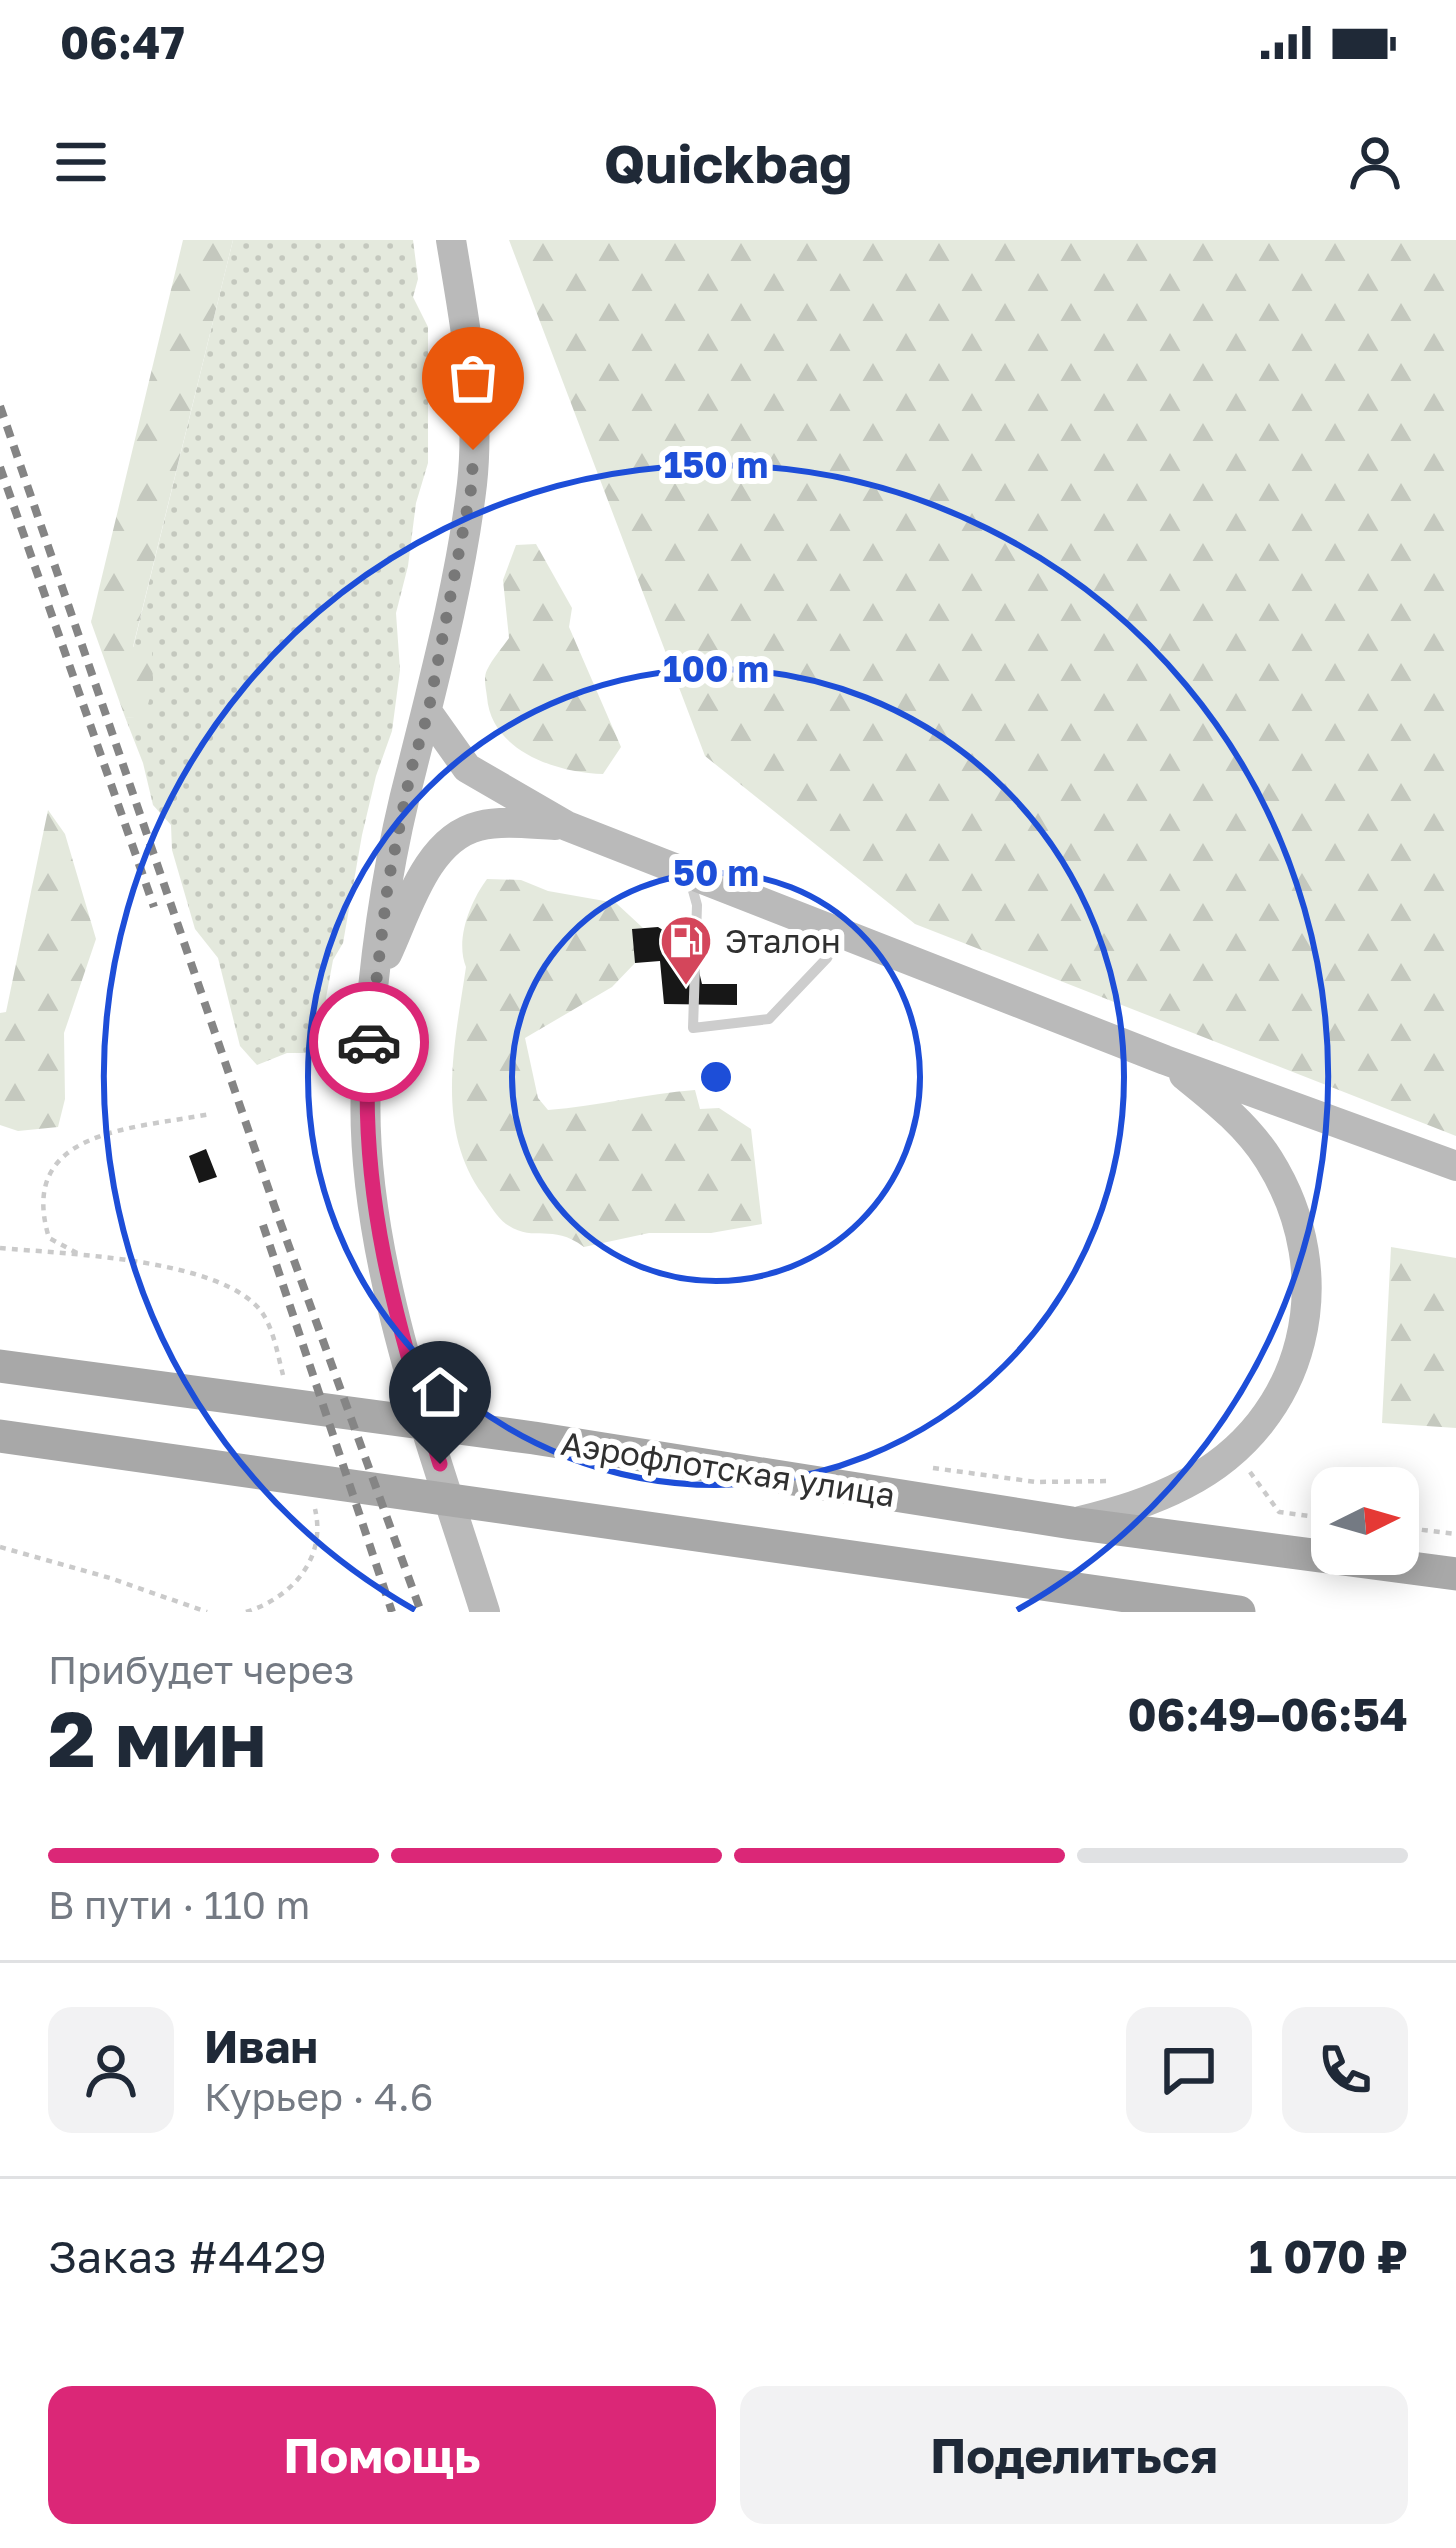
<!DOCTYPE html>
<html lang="ru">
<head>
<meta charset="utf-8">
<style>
  :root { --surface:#fff; --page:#f2f2f3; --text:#1f2937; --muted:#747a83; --line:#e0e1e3; --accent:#db2777 }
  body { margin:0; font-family:"Golos Text",sans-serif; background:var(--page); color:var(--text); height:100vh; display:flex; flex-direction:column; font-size:45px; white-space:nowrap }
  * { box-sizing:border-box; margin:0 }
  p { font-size:39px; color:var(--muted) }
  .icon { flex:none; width:66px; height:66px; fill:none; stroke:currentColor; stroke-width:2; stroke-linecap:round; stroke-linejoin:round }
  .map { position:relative; height:1372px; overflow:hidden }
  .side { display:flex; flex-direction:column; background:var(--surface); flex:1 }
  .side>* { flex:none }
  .needle { width:78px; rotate:85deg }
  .buttons { position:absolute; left:1311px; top:1227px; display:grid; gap:24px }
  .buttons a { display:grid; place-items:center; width:108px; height:108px; border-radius:24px; background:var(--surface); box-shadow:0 6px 30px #0003; font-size:60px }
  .pin { position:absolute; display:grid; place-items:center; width:102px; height:102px; color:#fff; margin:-123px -51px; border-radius:50% 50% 50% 0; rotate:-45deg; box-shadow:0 0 12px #0007 }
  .pin .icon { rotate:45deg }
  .courier { position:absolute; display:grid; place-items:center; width:120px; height:120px; margin:-60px; border:9px solid #db2777; border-radius:50%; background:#fff; color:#222; box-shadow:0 3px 15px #0007 }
  .overview em { font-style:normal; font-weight:700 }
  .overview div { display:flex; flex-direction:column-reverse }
  .overview { display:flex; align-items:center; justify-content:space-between; height:204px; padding:0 48px }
  h1 { font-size:78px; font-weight:700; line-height:90px }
  .bar { display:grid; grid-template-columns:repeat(4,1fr); gap:18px 12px; align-content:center; height:144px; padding:0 48px }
  .bar i { height:15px; border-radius:9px; background:var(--line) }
  .bar .active { background:var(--accent) }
  .bar p { grid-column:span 4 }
  .line { display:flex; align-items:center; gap:30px; padding:0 48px; border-top:3px solid var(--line) }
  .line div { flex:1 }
  .round { display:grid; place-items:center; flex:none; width:126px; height:126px; border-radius:24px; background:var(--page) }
  .button { display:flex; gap:24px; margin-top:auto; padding:24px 48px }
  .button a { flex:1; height:138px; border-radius:24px; background:var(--accent); color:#fff; font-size:48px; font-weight:700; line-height:138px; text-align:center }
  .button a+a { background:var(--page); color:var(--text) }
  .status { display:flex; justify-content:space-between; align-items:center; height:84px; padding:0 60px; background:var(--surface); direction:ltr }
  .status svg { height:33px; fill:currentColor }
  header { display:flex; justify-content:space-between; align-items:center; height:156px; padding:0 48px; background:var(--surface); font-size:54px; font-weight:700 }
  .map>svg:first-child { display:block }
  .grass { fill:url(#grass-dots) }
  .forest { fill:url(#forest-firs) }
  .building { fill:#171717 }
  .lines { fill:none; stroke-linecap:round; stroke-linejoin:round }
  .path { stroke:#cacaca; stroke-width:4.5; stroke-dasharray:6 6; stroke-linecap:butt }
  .lane { stroke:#cdcdcd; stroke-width:10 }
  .secondary { stroke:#bababa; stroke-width:30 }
  .primary { stroke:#a8a8a8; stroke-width:33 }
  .rail { stroke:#858585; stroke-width:8; stroke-dasharray:12 9; stroke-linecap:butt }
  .done { stroke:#787878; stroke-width:12; stroke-dasharray:0 21.6 }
  .route { stroke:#db2777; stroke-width:15 }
  .ring { fill:none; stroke:#1d4ed8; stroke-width:6 }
  .labels { text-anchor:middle; stroke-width:12; stroke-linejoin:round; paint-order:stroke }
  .poi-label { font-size:33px; fill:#303030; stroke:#fff; text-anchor:start }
  .street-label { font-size:33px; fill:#303030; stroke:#fff }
  .centre { fill:#1d4ed8; stroke:#fff; stroke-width:6 }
  .ring-label { font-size:36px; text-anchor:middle; font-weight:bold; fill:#1d4ed8; stroke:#fff; stroke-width:12; stroke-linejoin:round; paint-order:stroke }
</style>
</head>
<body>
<div class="status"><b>06:47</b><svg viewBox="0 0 49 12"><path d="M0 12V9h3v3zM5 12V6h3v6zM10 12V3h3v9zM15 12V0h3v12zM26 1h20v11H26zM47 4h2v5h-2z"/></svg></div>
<header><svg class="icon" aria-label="menu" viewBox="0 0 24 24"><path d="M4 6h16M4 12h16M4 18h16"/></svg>Quickbag<svg class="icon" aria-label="person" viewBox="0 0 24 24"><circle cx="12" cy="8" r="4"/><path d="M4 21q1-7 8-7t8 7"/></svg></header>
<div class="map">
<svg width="1456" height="1372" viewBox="0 0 1456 1372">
  <defs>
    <pattern id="grass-dots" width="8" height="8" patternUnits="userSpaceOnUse" patternTransform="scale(3)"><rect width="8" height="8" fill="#e4e9dd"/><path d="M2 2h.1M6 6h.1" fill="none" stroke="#c4c8be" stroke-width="1.8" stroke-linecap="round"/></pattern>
    <pattern id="forest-firs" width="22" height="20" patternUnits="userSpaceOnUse" patternTransform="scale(3)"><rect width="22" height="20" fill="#e4e9dd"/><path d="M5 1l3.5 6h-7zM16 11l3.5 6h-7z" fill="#c4c8be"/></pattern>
  </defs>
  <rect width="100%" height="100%" fill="#fff"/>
  <!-- grass -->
  <path class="grass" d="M233,0H413L418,39L413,57L428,87V223L416,263L408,326L396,373L400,430L392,491L376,536L362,595L343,703L333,720L326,758L330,793L305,813H287L257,825L240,806L218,718L195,689L172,610L171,585L153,565L143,523L125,477L144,478L133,408Z"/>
  <!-- forest -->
  <path class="forest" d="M183,0H233L133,407L152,409L153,446L144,479L125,477L91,382Z
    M509,0H1456V896L915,684L705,516Z
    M536,304L572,368L569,387L621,507L603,534C557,533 491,511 487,457C486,448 483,438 487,430C492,419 502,408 509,398L503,340L516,305Z
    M48,570L65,594L96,699L64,793L65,859L58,887L18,891L0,885V773L6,772Z
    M487,639L521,640L548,651L616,663L643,688L633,689L635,723L612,747L525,798L538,858L548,870C598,866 645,854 695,850L700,869L719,868L751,889L762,984L711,993H649L584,1007C550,982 535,1004 506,984C497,977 490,965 483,955C434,888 455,803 466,727C455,700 470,662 487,639Z
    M1391,1007L1456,1018V1188L1382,1183Z"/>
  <!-- building -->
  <path class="building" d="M658,687L679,700L696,719L702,744H737V765L664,764L660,721L635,723L632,689Z
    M206,909L217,937L199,943L189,916Z"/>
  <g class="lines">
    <!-- path -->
    <path class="path" d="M0,1008C63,1014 226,1018 263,1074C274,1091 278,1116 283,1135
      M77,1013L49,998C16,889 134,889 210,874
      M933,1228L1036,1242L1112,1241
      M1250,1232L1279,1272L1332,1279
      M1398,1287L1456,1294
      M0,1307L110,1338L207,1372
      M246,1372C291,1358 327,1319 315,1269"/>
    <!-- lane -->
    <path class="lane" d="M690,640L697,665L693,788L769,779L827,718L839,696"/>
    <!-- secondary -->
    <path class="secondary" d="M451,0C464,80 481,162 472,244C461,338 435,436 412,528C385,630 371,738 366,843C358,1014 434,1209 485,1372
      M428,473L467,528L567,586L1165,820L1456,926
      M387,714C407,672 426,599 479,586C503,580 531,584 555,585
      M1080,1281C1116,1272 1151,1262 1185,1244C1308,1181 1341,1035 1269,920C1247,885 1215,860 1184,835"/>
    <!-- primary -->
    <path class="primary" d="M0,1126L534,1198L1072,1283L1456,1334
      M0,1196L1239,1372"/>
    <!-- rail -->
    <path class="rail" d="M0,166L274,965L421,1372
      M0,227L154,667
      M263,985L392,1372"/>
  </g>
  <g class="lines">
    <!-- done -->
    <path class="done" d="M369,802L388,643L411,530L428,473L472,244L473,210"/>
    <!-- route -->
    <path class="route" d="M369,802C358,954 396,1080 440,1224"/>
  </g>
  <!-- distance rings -->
  <g class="ring">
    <circle cx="716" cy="837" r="204"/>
    <circle cx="716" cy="837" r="408"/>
    <path d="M415 1370A612 612 0 1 1 1017 1370"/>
  </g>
  <!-- icons -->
  <defs>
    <g id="fuel-pin" transform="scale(2.7)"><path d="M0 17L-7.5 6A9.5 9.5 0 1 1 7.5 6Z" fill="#d4465b" stroke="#fff"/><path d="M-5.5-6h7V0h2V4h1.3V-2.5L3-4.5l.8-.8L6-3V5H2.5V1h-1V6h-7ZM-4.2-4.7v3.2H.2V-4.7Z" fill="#fff"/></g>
  </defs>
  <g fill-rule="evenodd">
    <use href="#fuel-pin" x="686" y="701"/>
  </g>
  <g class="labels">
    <!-- poi labels -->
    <g class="poi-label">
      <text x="725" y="713">Эталон</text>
    </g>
    <!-- street labels -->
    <g class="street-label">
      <text transform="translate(728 1229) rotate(9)" y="12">Аэрофлотская улица</text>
    </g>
  </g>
  <circle cx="716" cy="837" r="18" class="centre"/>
  <g class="ring-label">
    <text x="716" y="238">150 m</text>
    <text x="716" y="442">100 m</text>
    <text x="716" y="646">50 m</text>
  </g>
</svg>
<div class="buttons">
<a><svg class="needle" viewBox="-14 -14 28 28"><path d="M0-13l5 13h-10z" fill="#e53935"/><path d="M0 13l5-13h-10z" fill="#747a83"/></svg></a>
</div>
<div class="pin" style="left:473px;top:210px;background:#ea580c"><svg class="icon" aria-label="bag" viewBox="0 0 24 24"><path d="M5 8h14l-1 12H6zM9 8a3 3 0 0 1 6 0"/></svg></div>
<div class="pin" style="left:440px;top:1224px;background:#1f2937"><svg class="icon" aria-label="home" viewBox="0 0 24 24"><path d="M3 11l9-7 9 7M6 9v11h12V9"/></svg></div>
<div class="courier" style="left:369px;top:802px"><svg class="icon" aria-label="car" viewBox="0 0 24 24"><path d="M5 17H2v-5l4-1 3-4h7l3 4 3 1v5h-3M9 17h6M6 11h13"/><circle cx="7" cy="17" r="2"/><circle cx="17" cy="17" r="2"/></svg></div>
</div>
<section class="side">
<div class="overview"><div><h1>2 мин</h1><p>Прибудет через</p></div><em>06:49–06:54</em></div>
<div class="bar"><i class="active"></i><i class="active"></i><i class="active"></i><i></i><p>В пути · 110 m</p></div>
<div class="line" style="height:216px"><a class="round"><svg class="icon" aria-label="person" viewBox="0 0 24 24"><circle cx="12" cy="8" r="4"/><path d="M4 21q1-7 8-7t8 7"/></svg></a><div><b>Иван</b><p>Курьер · 4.6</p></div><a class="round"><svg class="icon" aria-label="chat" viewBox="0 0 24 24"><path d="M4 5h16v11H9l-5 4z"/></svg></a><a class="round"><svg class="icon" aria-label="phone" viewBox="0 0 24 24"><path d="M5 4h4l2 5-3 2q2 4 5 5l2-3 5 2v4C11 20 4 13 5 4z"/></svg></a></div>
<div class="line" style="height:156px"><div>Заказ #4429</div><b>1 070 ₽</b></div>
<div class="button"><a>Помощь</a><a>Поделиться</a></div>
</section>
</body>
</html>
